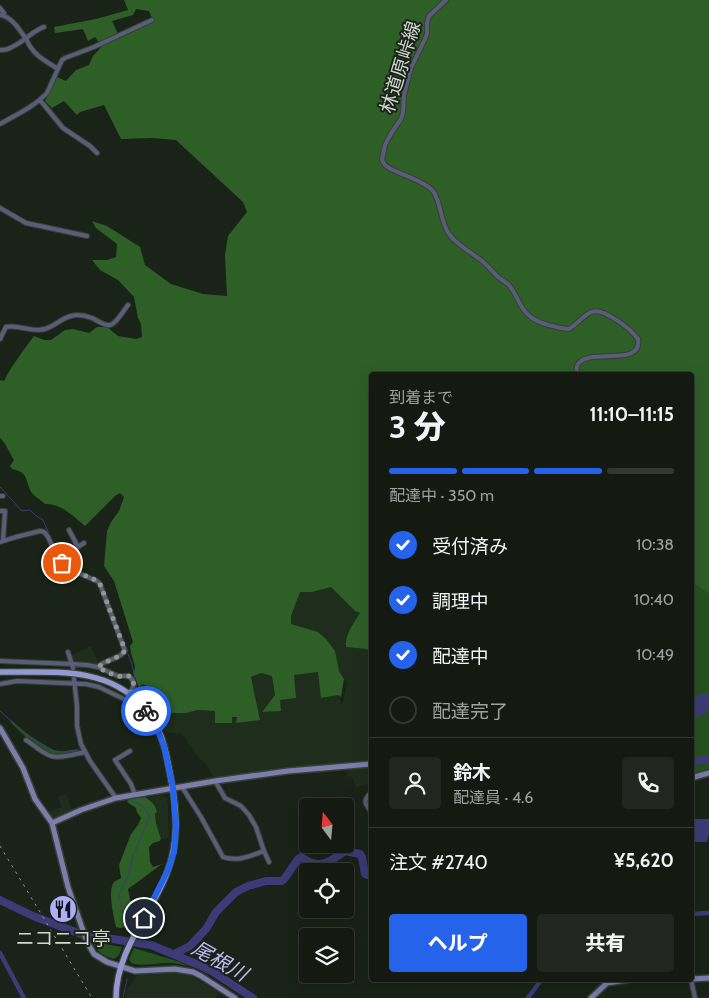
<!DOCTYPE html>
<html lang="ja">
<head>
<meta charset="utf-8">
<style>
  :root { --surface:#141a12; --page:#212720; --text:#f1f3f6; --muted:#9da19f; --line:#333832; --accent:#2563eb }
  body { margin:0; font-family:Cabin,"Noto Sans JP",sans-serif; background:var(--page); color:var(--text); height:100vh; display:flex; flex-direction:column; font-size:19px; white-space:nowrap }
  * { box-sizing:border-box; margin:0 }
  p { font-size:16px; color:var(--muted) }
  .icon { flex:none; width:28px; height:28px; fill:none; stroke:currentColor; stroke-width:2; stroke-linecap:round; stroke-linejoin:round }
  .map { position:relative; flex:1; overflow:hidden }
  .panel { position:absolute; left:369px; top:372px; width:325px; height:610px; display:flex; flex-direction:column; background:var(--surface); border-radius:5px; box-shadow:0 5px 20px #0002,0 0 0 1px var(--line) }
  .panel>* { flex:none }
  .needle { width:32px; rotate:344deg }
  .fabs { position:absolute; left:299px; top:798px; display:grid; gap:10px }
  .fabs a { display:grid; place-items:center; width:55px; height:55px; border-radius:5px; background:var(--surface); box-shadow:0 5px 20px #0002,0 0 0 1px var(--line); font-size:25px }
  .pin { position:absolute; display:grid; place-items:center; width:42px; height:42px; color:#fff; margin:-21px; border:2px solid #fff; border-radius:50%; box-shadow:0 1px 5px #0007 }
  .courier { position:absolute; display:grid; place-items:center; width:50px; height:50px; margin:-25px; border:4px solid #2563eb; border-radius:50%; background:#fff; color:#222; box-shadow:0 1px 6px #0007 }
  .head em { font-style:normal; font-weight:800 }
  .head div { display:flex; flex-direction:column-reverse }
  .head { display:flex; align-items:center; justify-content:space-between; height:85px; padding:0 20px }
  h1 { font-size:32px; font-weight:800; line-height:38px }
  .bar { display:grid; grid-template-columns:repeat(4,1fr); gap:8px 5px; align-content:center; height:60px; padding:0 20px }
  .bar i { height:6px; border-radius:4px; background:var(--line) }
  .bar .current { background:var(--accent) }
  .bar p { grid-column:span 4 }
  .line { display:flex; align-items:center; gap:12px; padding:0 20px; border-top:1px solid var(--line) }
  .line div { flex:1 }
  .round { display:grid; place-items:center; flex:none; width:52px; height:52px; border-radius:5px; background:var(--page) }
  ol { padding:0 20px; list-style:none }
  li { display:flex; align-items:center; gap:15px; height:55px }
  li p { margin-inline-start:auto }
  li .icon { padding:5px; border-radius:50%; background:var(--accent); color:#fff; stroke-width:4 }
  li:last-child { color:var(--muted) }
  li i { width:28px; height:28px; border:2px solid var(--line); border-radius:50% }
  .primary-button { display:flex; gap:10px; margin-top:auto; padding:10px 20px }
  .primary-button a { flex:1; height:58px; border-radius:5px; background:var(--accent); color:#fff; font-size:20px; font-weight:800; line-height:58px; text-align:center }
  .primary-button a+a { background:var(--page); color:var(--text) }
  .map>svg:first-child { display:block }
  .built { fill:#1f2d1d }
  .green { fill:#25521e }
  .forest { fill:#2e5f27 }
  .water { fill:#3d3b77 }
  .lines { fill:none; stroke-linecap:round; stroke-linejoin:round }
  .stream { stroke:#3d3b77; stroke-width:1 }
  .canal { stroke:#3d3b77; stroke-width:4.5 }
  .river { stroke:#3d3b77; stroke-width:8 }
  .street-casing { stroke:#374035; stroke-width:6 }
  .secondary-casing { stroke:#374035; stroke-width:8 }
  .primary-casing { stroke:#374035; stroke-width:8 }
  .street { stroke:#5a5c78; stroke-width:4 }
  .secondary { stroke:#7b7daa; stroke-width:5 }
  .primary { stroke:#9597d1; stroke-width:5.5 }
  .rail { stroke:#8f978e; stroke-width:1; stroke-dasharray:2.5 5; stroke-linecap:butt }
  .done { stroke:#90988f; stroke-width:5; stroke-dasharray:0 9 }
  .route { stroke:#2563eb; stroke-width:6 }
  .labels { text-anchor:middle; stroke-width:4; stroke-linejoin:round; paint-order:stroke }
  .street-label { font-size:19px; fill:#d0d7cf; stroke:#1a2318 }
  .poi-label { font-size:19px; fill:#d0d7cf; stroke:#1a2318 }
  .water-label { font-size:20px; font-style:italic; fill:#bbbef6; stroke:#1a2318 }
</style>
</head>
<body>
<div class="map">
<svg width="709" height="998" viewBox="0 0 709 998">
  <rect width="100%" height="100%" fill="#1a2318"/>
  <!-- built -->
  <path class="built" d="M331,587L355,611L360,613L348,631L346,647L367,649L371,651V663L368,672L370,678L371,679V761L290,768L285,767L276,768L271,771L215,779L206,764L197,756L182,734L166,732L156,716L144,700L140,686L143,684L153,690L170,713H186L198,710L215,711L232,723V717H237L236,723L260,719L251,677L261,673L272,675L275,695L262,712L281,711L280,700L293,675L318,672L338,695L342,706L347,683L339,671L335,651L318,632L291,624V616L300,592H312Z
    M91,646L99,664L95,665L74,662L71,655Z
    M371,766V785L369,784L361,785L357,788L352,777L347,776L350,768Z
    M66,794L72,810L51,819L47,812L62,807L58,797Z
    M163,795L167,798L168,807L169,837L162,840L156,823L155,814L147,798Z
    M69,900L75,919L69,920L56,913L52,905Z
    M168,973L184,974L189,975L219,993L215,998H127L126,997V991L138,975H148Z"/>
  <!-- green -->
  <path class="green" d="M709,439V769L691,775V492Z
    M12,721C21,729 46,750 58,751C67,752 74,748 82,750L83,752C74,754 63,757 55,755C40,753 21,732 10,722Z
    M93,942L122,947L119,955L114,959C104,956 97,952 93,942Z
    M134,948L177,961L192,967C184,965 176,963 168,963C155,963 144,967 131,963L129,959Z"/>
  <!-- forest -->
  <path class="forest" d="M124,0H709V594L691,581V375H371V651L366,649L346,647C345,634 353,624 360,613L355,611L331,587L312,592H300L291,616V624L318,632L326,639L335,651L339,671L344,679L341,697L338,695L321,698L318,672L294,675L296,698L280,700L281,711L262,712L275,695L272,676L261,673L251,677L260,720L236,723L237,717H232V723H215V711L198,710L186,713H170L153,690L143,684L140,686L141,694L134,674L135,666L131,653L130,646L133,642L114,581L104,566L107,531L111,522L119,511L124,497L120,493L115,496L85,526C74,517 61,503 45,504C41,500 35,497 32,493C24,480 30,473 12,469L10,466L14,460C9,453 7,444 0,438V380L4,381C12,365 23,351 34,336L44,340H51L65,330L73,329L89,333L97,327H107L118,336L136,339L142,337L141,324L138,318L134,297L118,280L100,270L92,260H107L116,257L117,244L96,228L92,221L107,226L140,247L145,265L171,284L203,294L227,296L225,255L228,236L247,212L243,202L176,140L153,138L121,139L104,105L80,112L77,115L64,101L52,108L45,101L57,77L66,81L76,70L89,65L93,56L105,43L153,20L149,11L136,9L133,15L112,21L118,34L99,43L95,37L88,41L83,29L55,33L54,27L96,19L128,10Z
    M145,797C151,801 155,804 157,812L155,814L156,823L161,839L160,841L153,843L149,847L150,862L153,867L162,864C150,872 140,881 128,889L130,899L135,910L140,911L132,926L120,928L116,927C114,916 107,892 114,882C115,881 120,879 121,878L119,865L131,834L138,825L141,818L137,812L136,808L127,802L129,799Z"/>
  <!-- water -->
  <path class="water" d="M705,693L709,695C709,698 709,704 709,708C707,715 697,717 691,717V696H696Z
    M695,819H709V834L707,842H695L693,822Z"/>
  <g class="lines">
    <!-- stream -->
    <path class="stream" d="M0,487L22,511L30,510L35,515L43,520L52,541
      M59,562L66,568L81,576
      M116,633L122,649
      M128,654L132,664L137,690L141,696
      M0,711L26,734L54,751L65,752L76,750L81,751
      M127,925L121,907L119,895L130,872L132,859L149,818C148,807 139,804 130,800
      M123,998L127,979"/>
    <!-- canal -->
    <path class="canal" d="M691,914L709,913
      M0,953L24,998
      M528,998L541,980"/>
    <!-- river -->
    <path class="river" d="M691,762L709,759
      M0,900L33,916L81,934L151,945L199,965L213,972L253,998
      M174,954L190,946L206,929L216,912L236,892L248,886L266,881H282L285,878L298,859L301,857C305,859 308,862 312,863C325,867 335,858 345,851L360,854L362,857L365,874L368,875L371,874"/>
    <!-- street casing -->
    <g class="street-casing">
      <path id="street" d="M446,0L429,16L427,23V34L425,39L411,68L404,95L403,113L401,119L392,132L385,145L382,160L385,165L389,168C400,174 426,182 433,191C442,204 440,222 449,234C458,246 471,252 482,261C488,266 493,272 498,277C501,279 505,282 508,284C518,295 519,309 532,318C541,324 558,328 569,329C577,324 583,316 591,312C603,307 631,329 638,339C643,368 589,347 578,364C576,368 576,371 578,375
        M0,8L4,13
        M0,15C11,16 20,30 26,39C28,42 29,46 32,49C38,58 49,63 58,69
        M0,50C4,50 9,49 12,47C24,42 32,31 44,27
        M40,100L63,128L90,146L97,153
        M0,124C16,115 35,106 47,93L62,60L65,58L94,47L152,20
        M0,208L26,223L87,236
        M0,339L6,327C19,324 31,333 45,329C56,326 64,315 77,315C82,315 87,316 92,318C97,320 104,326 110,325C116,324 124,310 128,305
        M0,496H3
        M0,511H5L3,541
        M69,530L78,547
        M0,542L16,537L40,531L44,532C50,537 51,545 55,553C64,569 81,574 97,581L100,584L125,651C119,660 105,659 98,667
        M60,559L84,543
        M68,652L73,668
        M0,661L72,664L87,665L98,667L118,676H126L130,677C135,682 134,688 129,694
        M74,679L77,706V726L81,744L90,761L116,798
        M0,684L17,681L86,684L99,687L126,700H129L135,698
        M26,740C34,745 42,753 51,756C61,759 75,754 85,752
        M130,751L115,760L131,784L135,795
        M182,787L201,817L223,857C238,862 250,856 264,851L256,827L249,815L241,806L225,798L215,781
        M371,792C363,802 364,801 371,812
        M264,851L269,862
        M691,979L695,998"/>
    </g>
    <!-- secondary casing -->
    <g class="secondary-casing">
      <path id="secondary" d="M0,728L23,768L35,799L52,823L68,887L87,942L94,954L107,962L135,971L175,969L193,972L201,976L235,998
        M691,778L709,773
        M52,823L81,810L116,798L215,781L288,771L371,764
        M691,979L709,978
        M591,998L607,983L626,980"/>
    </g>
    <!-- primary casing -->
    <g class="primary-casing">
      <path id="primary" d="M0,672C50,673 106,665 142,706C149,714 155,722 159,731C166,747 168,763 171,779C177,811 179,842 167,873C151,915 116,950 116,998"/>
    </g>
    <!-- street -->
    <use href="#street" class="street"/>
    <!-- secondary -->
    <use href="#secondary" class="secondary"/>
    <!-- primary -->
    <use href="#primary" class="primary"/>
    <!-- rail -->
    <path class="rail" d="M0,846L92,998"/>
  </g>
  <g class="lines">
    <!-- done -->
    <path class="done" d="M62,563L72,570L98,581L100,584L125,650C119,660 105,659 98,668C104,670 110,674 117,676C121,677 125,675 129,676C136,680 134,689 129,694L146,711"/>
    <!-- route -->
    <path class="route" d="M144,918L167,872L174,852L176,828L173,788L164,746L156,726L146,711"/>
  </g>
  <!-- icons -->
  <defs>
    <g id="restaurant-disc" transform="scale(1.4375)"><circle r="9.5" fill="#adaffb" stroke="#1a2318"/><path d="M-5-6h1v4h1v-4h1v4h1v-4h1v5L-1.5 .5V6h-2V.5L-5-1ZM5-6V6H3V1.5H1.5Q1.5-4 5-6Z" fill="#111"/></g>
  </defs>
  <g fill-rule="evenodd">
    <use href="#restaurant-disc" x="63" y="909"/>
  </g>
  <g class="labels">
    <!-- street labels -->
    <g class="street-label">
      <text transform="translate(400 67) rotate(-73)" y="7">林道原峠線</text>
    </g>
    <!-- poi labels -->
    <g class="poi-label">
      <text x="63" y="945">ニコニコ亭</text>
    </g>
    <!-- water labels -->
    <g class="water-label">
      <text transform="translate(220 961) rotate(29)" y="7">尾根川</text>
    </g>
  </g>
</svg>
<div class="fabs">
<a><svg class="needle" viewBox="-14 -14 28 28"><path d="M0-13l5 13h-10z" fill="#e53935"/><path d="M0 13l5-13h-10z" fill="#9da19f"/></svg></a>
<a><svg class="icon" aria-label="locate" viewBox="0 0 24 24"><circle cx="12" cy="12" r="6"/><path d="M12 2v4M12 18v4M2 12h4M18 12h4"/></svg></a>
<a><svg class="icon" aria-label="layers" viewBox="0 0 24 24"><path d="M12 4l9 5-9 5-9-5zM3 14l9 5 9-5"/></svg></a>
</div>
<div class="pin" style="left:62px;top:563px;background:#ea580c"><svg class="icon" aria-label="bag" viewBox="0 0 24 24"><path d="M5 8h14l-1 12H6zM9 8a3 3 0 0 1 6 0"/></svg></div>
<div class="pin" style="left:144px;top:918px;background:#1f2937"><svg class="icon" aria-label="home" viewBox="0 0 24 24"><path d="M3 11l9-7 9 7M6 9v11h12V9"/></svg></div>
<div class="courier" style="left:146px;top:711px"><svg class="icon" aria-label="bike" viewBox="0 0 24 24"><circle cx="6" cy="16" r="4"/><circle cx="18" cy="16" r="4"/><path d="M6 16l4-8h5l3 8M10 8l3 8H6M13 5h3"/></svg></div>
<section class="panel">
<div class="head"><div><h1>3 分</h1><p>到着まで</p></div><em>11:10–11:15</em></div>
<div class="bar"><i class="current"></i><i class="current"></i><i class="current"></i><i></i><p>配達中 · 350 m</p></div>
<ol>
<li><svg class="icon" aria-label="check" viewBox="0 0 24 24"><path d="M5 12l5 5 9-10"/></svg>受付済み<p>10:38</p></li>
<li><svg class="icon" aria-label="check" viewBox="0 0 24 24"><path d="M5 12l5 5 9-10"/></svg>調理中<p>10:40</p></li>
<li><svg class="icon" aria-label="check" viewBox="0 0 24 24"><path d="M5 12l5 5 9-10"/></svg>配達中<p>10:49</p></li>
<li><i></i>配達完了</li>
</ol>
<div class="line" style="height:90px"><a class="round"><svg class="icon" aria-label="person" viewBox="0 0 24 24"><circle cx="12" cy="8" r="4"/><path d="M4 21q1-7 8-7t8 7"/></svg></a><div><b>鈴木</b><p>配達員 · 4.6</p></div><a class="round"><svg class="icon" aria-label="phone" viewBox="0 0 24 24"><path d="M5 4h4l2 5-3 2q2 4 5 5l2-3 5 2v4C11 20 4 13 5 4z"/></svg></a></div>
<div class="line" style="height:65px"><div>注文 #2740</div><b>¥5,620</b></div>
<div class="primary-button"><a>ヘルプ</a><a>共有</a></div>
</section>
</div>
</body>
</html>
